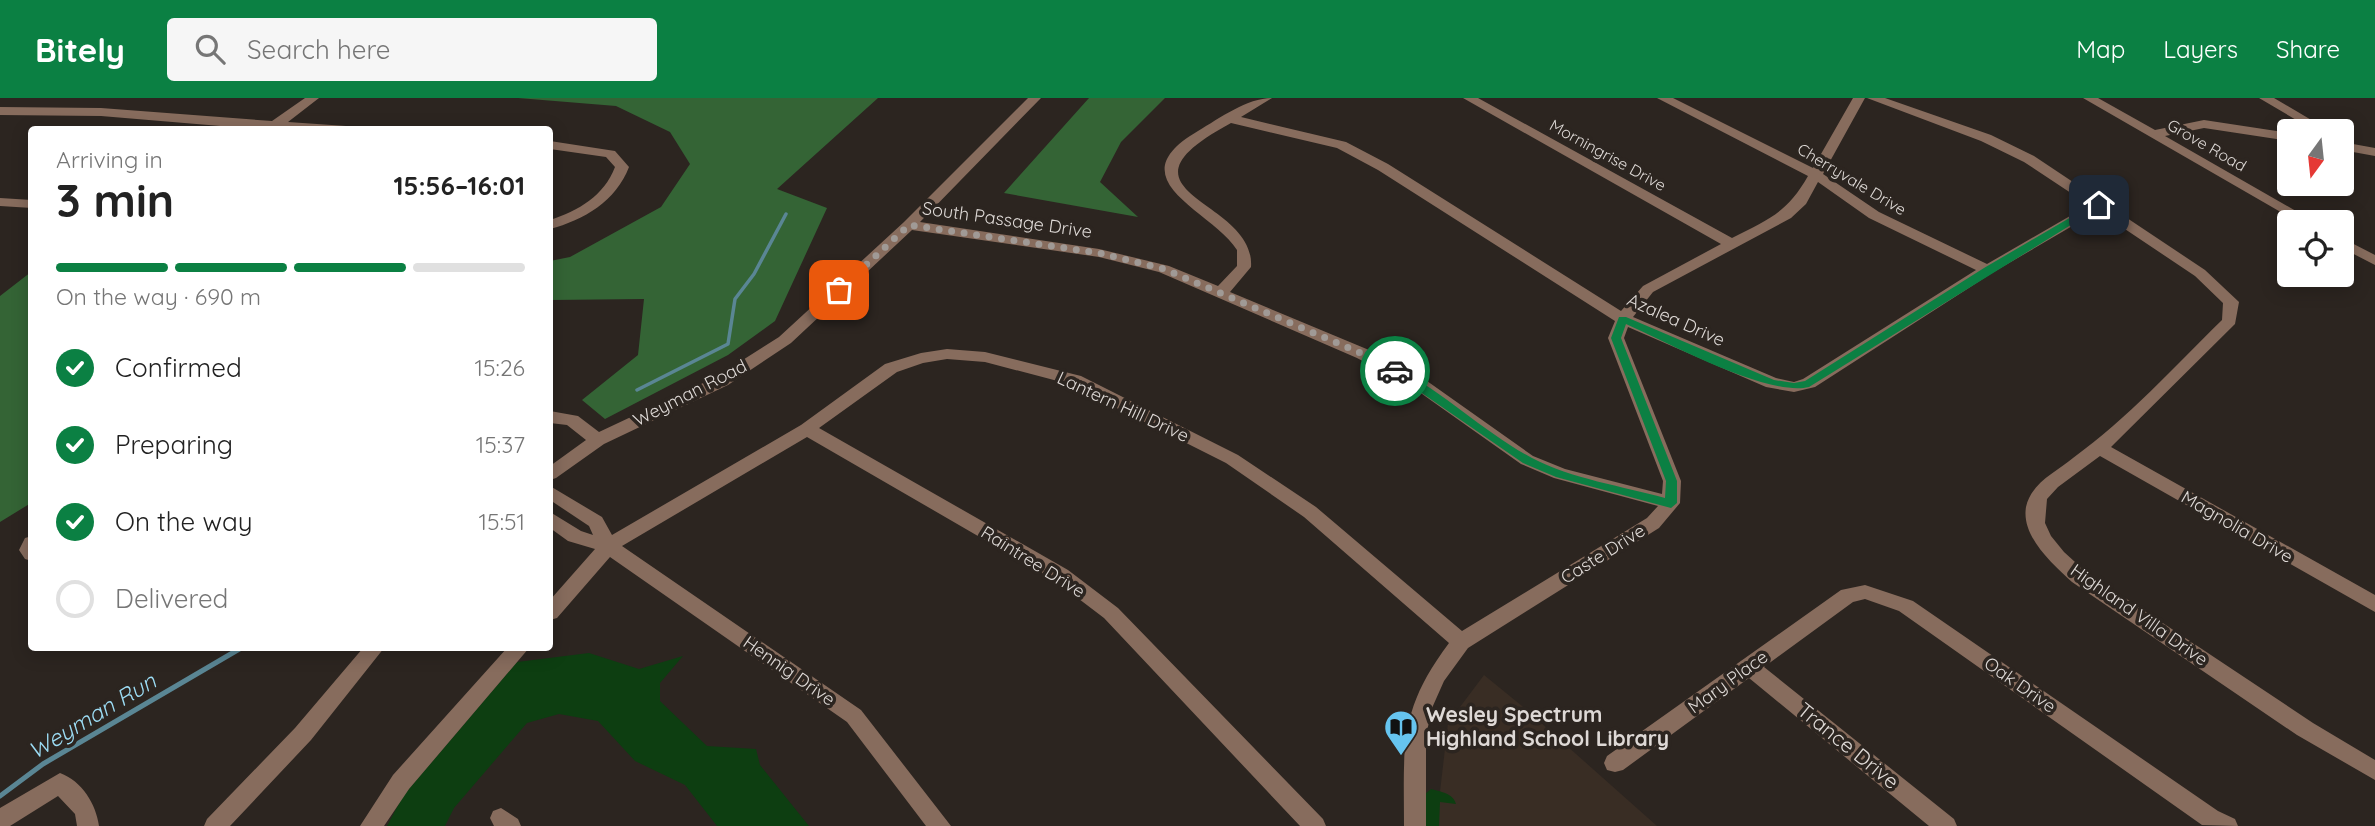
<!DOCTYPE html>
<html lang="en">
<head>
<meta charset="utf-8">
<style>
  :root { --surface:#fff; --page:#f6f6f6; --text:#222; --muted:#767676; --line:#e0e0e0; --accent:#0b8043 }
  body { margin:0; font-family:Quicksand,sans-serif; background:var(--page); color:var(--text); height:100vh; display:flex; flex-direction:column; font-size:26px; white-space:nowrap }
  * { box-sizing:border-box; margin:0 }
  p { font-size:23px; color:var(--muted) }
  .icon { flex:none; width:38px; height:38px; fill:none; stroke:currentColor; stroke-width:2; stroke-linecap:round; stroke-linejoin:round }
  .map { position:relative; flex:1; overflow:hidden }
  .sheet { position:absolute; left:28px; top:28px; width:525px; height:525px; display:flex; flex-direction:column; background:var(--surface); border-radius:7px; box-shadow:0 4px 18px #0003 }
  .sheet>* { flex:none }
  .needle { width:46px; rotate:195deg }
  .fabs { position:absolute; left:2277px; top:21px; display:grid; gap:14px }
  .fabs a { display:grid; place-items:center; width:77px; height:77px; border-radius:7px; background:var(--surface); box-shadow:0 4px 18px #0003; font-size:35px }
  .pin { position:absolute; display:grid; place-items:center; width:60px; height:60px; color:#fff; margin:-30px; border-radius:14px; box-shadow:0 4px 10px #0006 }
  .courier { position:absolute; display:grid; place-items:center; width:70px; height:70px; margin:-35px; border:5px solid #0b8043; border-radius:50%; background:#fff; color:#222; box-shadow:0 2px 9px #0007 }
  .headline em { font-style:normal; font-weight:700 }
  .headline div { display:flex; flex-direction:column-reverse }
  .headline { display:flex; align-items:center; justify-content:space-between; height:119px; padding:0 28px }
  h1 { font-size:46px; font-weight:700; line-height:52px }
  .bar { display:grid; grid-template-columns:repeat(4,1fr); gap:10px 7px; align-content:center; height:84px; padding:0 28px }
  .bar i { height:9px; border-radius:5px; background:var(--line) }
  .bar .active { background:var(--accent) }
  .bar p { grid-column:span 4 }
  ol { padding:0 28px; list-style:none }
  li { display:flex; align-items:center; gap:21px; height:77px }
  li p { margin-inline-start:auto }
  li .icon { padding:7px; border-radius:50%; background:var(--accent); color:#fff; stroke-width:4 }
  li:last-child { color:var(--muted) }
  li i { width:38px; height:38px; border:4px solid var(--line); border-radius:50% }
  header { display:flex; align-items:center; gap:42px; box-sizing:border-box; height:98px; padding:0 35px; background:var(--accent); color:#fff }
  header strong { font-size:33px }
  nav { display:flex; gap:38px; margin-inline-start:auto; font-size:24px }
  .search { width:490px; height:63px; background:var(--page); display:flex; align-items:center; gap:18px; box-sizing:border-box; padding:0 24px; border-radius:7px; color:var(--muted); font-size:26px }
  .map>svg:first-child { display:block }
  .built { fill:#392d24 }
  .green { fill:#0d3e11 }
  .forest { fill:#346435 }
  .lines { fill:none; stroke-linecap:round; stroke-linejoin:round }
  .stream-far1 { stroke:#5a8694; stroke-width:3.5 }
  .stream { stroke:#5a8694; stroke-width:5 }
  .minor { fill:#876c5d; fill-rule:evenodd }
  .route { fill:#0b8043 }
  .done { stroke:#a09a96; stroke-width:7; stroke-dasharray:0 12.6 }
  .labels { text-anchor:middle; stroke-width:7; stroke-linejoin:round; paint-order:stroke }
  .far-street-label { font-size:16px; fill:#ded9d6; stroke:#2c2520 }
  .street-label { font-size:18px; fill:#ded9d6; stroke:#2c2520 }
  .near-poi-label { font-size:21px; font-weight:bold; fill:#ded9d6; stroke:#2c2520; text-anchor:start }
  .near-street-label { font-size:21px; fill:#ded9d6; stroke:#2c2520 }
  .near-water-label { font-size:23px; font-style:italic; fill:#9cdcf4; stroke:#2c2520 }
</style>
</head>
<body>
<header>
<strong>Bitely</strong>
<div class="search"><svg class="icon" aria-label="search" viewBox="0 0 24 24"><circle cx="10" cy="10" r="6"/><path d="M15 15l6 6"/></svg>Search here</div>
<nav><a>Map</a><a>Layers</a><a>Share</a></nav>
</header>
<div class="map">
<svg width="2375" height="728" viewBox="0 0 2375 728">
  <rect width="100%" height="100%" fill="#2c2520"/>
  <!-- built -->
  <path class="built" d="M1484,577L1522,608L1657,728H1436L1448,625Z"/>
  <!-- green -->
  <path class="green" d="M589,555L639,571L683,558L660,585V603L707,648L756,651L760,667L809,728H717L685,687L635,663L598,623L559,616L527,625L454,710L445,728H387L403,698L517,564Z
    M1431,691C1441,694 1453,695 1456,706L1440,704L1439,728H1426L1425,696Z"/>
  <!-- forest -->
  <path class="forest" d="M518,0H878L777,91L827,110L775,223L728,257L605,321L582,302L638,257L644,201L550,202V163L570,159L661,109L690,66L670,34L616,8Z
    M1089,0H1165L1121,44L1100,84L1138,119L1004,95Z
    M31,174V405L0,424V198Z"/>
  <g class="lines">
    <!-- stream-far1 -->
    <path class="stream-far1" d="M637,292L728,246L735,201L754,176L786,116"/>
    <!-- stream -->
    <path class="stream" d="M0,698L43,666L241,550"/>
    <!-- minor -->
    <path class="minor" d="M305,0H319L288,24L346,28L352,32H267L101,18L0,17V9L101,10L272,23Z
      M1028,0H1041L920,124L1099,151L1169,168L1218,188L1237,168V152C1212,112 1114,82 1198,33C1220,20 1247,0 1272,0L1241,19L1346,44L1388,66L1621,213L1643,188L1721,146L1463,0H1478L1732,140C1769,121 1787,115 1808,78L1657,0H1673L1813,70L1853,0H1865L1823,76L1879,114L1987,166L2089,107L2024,64L1981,43L1867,0H1885L1991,37L2034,58L2205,172L2239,204L2235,226L2111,349L2375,497V514L2100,358L2058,389L2047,401L2045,425L2051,438L2064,454L2086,474L2313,625L2375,662V682L2297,637L2072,484C2053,466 2021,439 2026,409C2031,385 2056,374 2073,360C2128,320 2174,269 2222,222L2223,205L2195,178L2098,113L1992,175L1815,289L1794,294L1766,289L1628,229L1624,240L1681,383L1680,405L1659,430L1468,550L1444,583L1432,610L1426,638V728H1404C1404,648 1398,613 1449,545L1304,419L1226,365L1069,286L985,264L947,261L923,265L897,274L819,330L1068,472L1118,510L1323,721L1326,728H1300L1104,520L1054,482L807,339L622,448L861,612L951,728H926L847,624L610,459L557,520L550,522V502L595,451L568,443L550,430V414L581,433L593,437L589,428L550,402V388L602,419L612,437L801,327L885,266L921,255L947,251L985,254L1081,278L1238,357L1316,409L1462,533L1647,420L1658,408L1554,380L1521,366L1415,291L1357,260L1159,174L1099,159L912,132L791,245L728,287L604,346L556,380L550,382V368L586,342L567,327L550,325V313L578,318L599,334L716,279L779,239L904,124ZM1231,25L1337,50L1378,72L1615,223L1608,240L1663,383L1662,396L1565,371L1533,358L1427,283L1369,252L1230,194L1251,169C1256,100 1099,96 1231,25ZM1818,84L1869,120L1976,172L1803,281L1794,284L1776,280L1633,219L1653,194L1791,120L1806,106Z
      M2083,0H2098L2155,32L2204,22L2289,35V43L2204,30L2165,38L2315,124H2298Z
      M2259,0H2274L2330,33H2315Z
      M550,43L615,53L629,69C616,103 584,122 550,131V122C578,113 604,98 615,69L606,59L550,51Z
      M2342,44L2375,50V58L2342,52Z
      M0,100L32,102V110L0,108Z
      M2342,140L2375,157V167L2342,150Z
      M32,438V463L25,461L19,452L25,440Z
      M1865,487L1913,503L2218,713L2235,721L2238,728L2202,727L1899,513L1865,501L1853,504L1764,569L1954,721L1957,728H1929L1749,580L1623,672L1615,674L1607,672L1604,665L1607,658L1841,492Z
      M363,550H384L311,642L230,728H204L207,721L295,630Z
      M507,550H529L409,691L384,728H360L393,677Z
      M60,675C82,683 96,706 99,728H77L75,716L58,698L10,728H0V710Z
      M501,710L518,721L521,728H494L490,720L493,713Z"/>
  </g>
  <!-- route -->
  <path class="route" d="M2095,105L2103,107L1809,289C1767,299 1669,245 1626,226L1621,240L1677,383V405L1671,410L1556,379L1523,365L1390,273L1399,271C1446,296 1485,335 1532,360C1572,381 1622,388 1665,400L1666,383L1611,240L1619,219H1626L1774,282L1794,285L1805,283L1984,170Z"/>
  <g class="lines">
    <!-- done -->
    <path class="done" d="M839,192L909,127L1099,155L1164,171L1363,256L1395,273"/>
  </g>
  <!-- icons -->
  <defs>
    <g id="library-pin" transform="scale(1.75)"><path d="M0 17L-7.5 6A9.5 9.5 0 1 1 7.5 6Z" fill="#66c4ef" stroke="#2c2520"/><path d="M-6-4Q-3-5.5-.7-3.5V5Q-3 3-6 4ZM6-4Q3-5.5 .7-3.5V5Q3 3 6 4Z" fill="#111"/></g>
  </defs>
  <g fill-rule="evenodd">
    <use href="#library-pin" x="1401" y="629"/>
  </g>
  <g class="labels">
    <!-- far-street labels -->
    <g class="far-street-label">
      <text transform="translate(2207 47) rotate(30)" y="6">Grove Road</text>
      <text transform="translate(1608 57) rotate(29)" y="6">Morningrise Drive</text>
      <text transform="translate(1852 81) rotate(31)" y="6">Cherryvale Drive</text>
    </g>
    <!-- street labels -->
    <g class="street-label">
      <text transform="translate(1007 122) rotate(8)" y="6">South Passage Drive</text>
      <text transform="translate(1676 222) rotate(24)" y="6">Azalea Drive</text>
      <text transform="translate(690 295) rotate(-27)" y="6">Weyman Road</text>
      <text transform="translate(1123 309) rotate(25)" y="6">Lantern Hill Drive</text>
      <text transform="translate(2237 429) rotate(30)" y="6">Magnolia Drive</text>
      <text transform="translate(1603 456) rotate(-32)" y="6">Caste Drive</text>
      <text transform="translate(1033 464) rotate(32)" y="6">Raintree Drive</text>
      <text transform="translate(2139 517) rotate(35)" y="6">Highland Villa Drive</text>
      <text transform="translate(789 573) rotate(35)" y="6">Hennig Drive</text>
      <text transform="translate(1728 584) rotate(-36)" y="6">Mary Place</text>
      <text transform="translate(2020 587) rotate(35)" y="6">Oak Drive</text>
    </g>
    <!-- near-poi labels -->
    <g class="near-poi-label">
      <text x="1426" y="624">Wesley Spectrum<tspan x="1426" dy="24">Highland School Library</tspan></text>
    </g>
    <!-- near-street labels -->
    <g class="near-street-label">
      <text transform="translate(1848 648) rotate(39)" y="7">Trance Drive</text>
    </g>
    <!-- near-water labels -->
    <g class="near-water-label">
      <text transform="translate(92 618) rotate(-31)" y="8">Weyman Run</text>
    </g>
  </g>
</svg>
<div class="fabs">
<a><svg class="needle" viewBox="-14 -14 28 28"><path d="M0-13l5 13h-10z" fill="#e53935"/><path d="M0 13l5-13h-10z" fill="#767676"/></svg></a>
<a><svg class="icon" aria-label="locate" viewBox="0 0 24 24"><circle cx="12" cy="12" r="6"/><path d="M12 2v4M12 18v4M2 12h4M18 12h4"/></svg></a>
</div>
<div class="pin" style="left:839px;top:192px;background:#ea580c"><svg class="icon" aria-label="bag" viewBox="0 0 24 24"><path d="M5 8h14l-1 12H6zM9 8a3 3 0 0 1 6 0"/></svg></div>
<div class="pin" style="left:2099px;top:107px;background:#1f2937"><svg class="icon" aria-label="home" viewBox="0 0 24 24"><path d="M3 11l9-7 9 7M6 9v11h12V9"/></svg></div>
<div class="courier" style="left:1395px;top:273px"><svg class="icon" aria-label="car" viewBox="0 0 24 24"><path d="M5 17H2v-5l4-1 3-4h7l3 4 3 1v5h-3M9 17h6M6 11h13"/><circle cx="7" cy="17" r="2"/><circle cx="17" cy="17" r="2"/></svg></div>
<section class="sheet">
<div class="headline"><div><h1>3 min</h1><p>Arriving in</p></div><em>15:56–16:01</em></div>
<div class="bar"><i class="active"></i><i class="active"></i><i class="active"></i><i></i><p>On the way · 690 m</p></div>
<ol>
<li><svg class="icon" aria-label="check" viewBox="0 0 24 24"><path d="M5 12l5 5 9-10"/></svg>Confirmed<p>15:26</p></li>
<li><svg class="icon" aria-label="check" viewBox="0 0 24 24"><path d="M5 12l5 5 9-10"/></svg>Preparing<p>15:37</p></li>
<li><svg class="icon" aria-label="check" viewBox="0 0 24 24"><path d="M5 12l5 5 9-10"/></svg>On the way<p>15:51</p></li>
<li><i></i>Delivered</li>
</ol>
</section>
</div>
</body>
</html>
